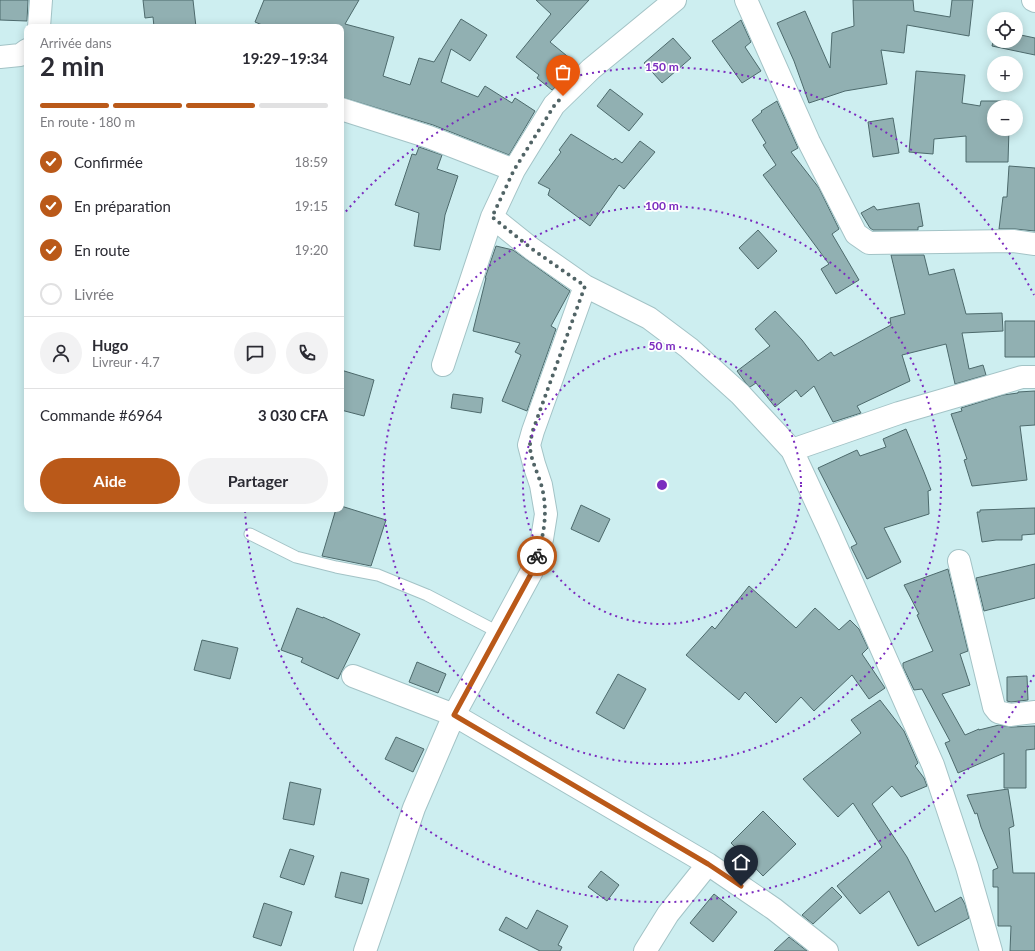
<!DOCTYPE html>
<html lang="fr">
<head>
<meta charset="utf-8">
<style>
  :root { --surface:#fff; --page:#f2f2f3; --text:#2b2b33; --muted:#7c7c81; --line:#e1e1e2; --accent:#ba5919 }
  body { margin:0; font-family:Lato,sans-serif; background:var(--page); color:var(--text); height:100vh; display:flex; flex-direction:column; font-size:15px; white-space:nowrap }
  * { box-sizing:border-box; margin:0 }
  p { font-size:13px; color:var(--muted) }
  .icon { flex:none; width:22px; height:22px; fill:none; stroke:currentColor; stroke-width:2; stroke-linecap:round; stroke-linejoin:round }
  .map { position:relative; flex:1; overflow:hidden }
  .details { position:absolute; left:24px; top:24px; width:320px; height:488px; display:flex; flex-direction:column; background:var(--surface); border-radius:8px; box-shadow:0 2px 10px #0003 }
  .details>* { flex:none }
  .tools { position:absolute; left:987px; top:12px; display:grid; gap:8px }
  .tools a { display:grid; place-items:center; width:36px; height:36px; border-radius:50%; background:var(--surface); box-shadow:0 2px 10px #0003; font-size:20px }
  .pin { position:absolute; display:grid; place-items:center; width:34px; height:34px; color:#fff; margin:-41px -17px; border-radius:50% 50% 50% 0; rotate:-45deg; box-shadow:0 0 4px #0007 }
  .pin .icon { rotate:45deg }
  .courier { position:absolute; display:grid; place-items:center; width:40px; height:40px; margin:-20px; border:3px solid #ba5919; border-radius:50%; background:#fff; color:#222; box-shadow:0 1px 5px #0007 }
  .headline em { font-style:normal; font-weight:700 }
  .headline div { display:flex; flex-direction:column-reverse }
  .headline { display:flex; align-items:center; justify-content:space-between; height:68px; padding:0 16px }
  h1 { font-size:26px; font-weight:700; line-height:30px }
  .bar { display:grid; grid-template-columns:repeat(4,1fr); gap:6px 4px; align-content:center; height:48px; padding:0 16px }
  .bar i { height:5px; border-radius:3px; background:var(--line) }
  .bar .selected { background:var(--accent) }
  .bar p { grid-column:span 4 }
  .line { display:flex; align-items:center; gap:10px; padding:0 16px; border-top:1px solid var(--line) }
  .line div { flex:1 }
  .round { display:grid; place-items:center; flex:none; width:42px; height:42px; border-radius:21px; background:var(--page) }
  ol { padding:0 16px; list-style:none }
  li { display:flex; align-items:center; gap:12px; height:44px }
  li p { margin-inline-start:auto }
  li .icon { padding:4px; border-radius:50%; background:var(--accent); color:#fff; stroke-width:4 }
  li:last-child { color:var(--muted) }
  li i { width:22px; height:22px; border:2px solid var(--line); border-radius:50% }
  .primary-button { display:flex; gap:8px; margin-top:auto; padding:8px 16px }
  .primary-button a { flex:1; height:46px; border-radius:24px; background:var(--accent); color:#fff; font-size:16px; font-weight:700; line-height:46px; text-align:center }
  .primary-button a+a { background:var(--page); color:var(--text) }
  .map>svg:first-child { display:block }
  .building { fill:#91b0b2; stroke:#4d6a6c }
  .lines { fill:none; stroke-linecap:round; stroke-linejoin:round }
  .lane-casing { stroke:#a3c3c6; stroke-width:13 }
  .street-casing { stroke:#a3c3c6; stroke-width:24 }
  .lane { stroke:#fff; stroke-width:11 }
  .street { stroke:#fff; stroke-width:22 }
  .done { stroke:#516466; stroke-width:4; stroke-dasharray:0 7.2 }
  .route { stroke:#ba5919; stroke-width:5 }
  .ring { fill:none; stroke:#7b2cbf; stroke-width:2; stroke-dasharray:2 4 }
  .centre { fill:#7b2cbf; stroke:#fff; stroke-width:2 }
  .ring-label { font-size:12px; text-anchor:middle; font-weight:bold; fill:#7b2cbf; stroke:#fff; stroke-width:3.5; stroke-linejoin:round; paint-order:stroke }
</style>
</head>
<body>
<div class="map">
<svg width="1035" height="951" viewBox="0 0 1035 951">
  <rect width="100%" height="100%" fill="#cdeef0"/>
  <!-- building -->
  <path class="building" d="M0,0H28L27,21L0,20Z
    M143,0H193L196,27H154L153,17L145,18Z
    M264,0H359L345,24L394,37L383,76L410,85L419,58L434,62L461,19L487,35L470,61L451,49L441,82L478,97L485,86L512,103L515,98L535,111L509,155L433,125L341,97V27H267L255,22Z
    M536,0H589L550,42L578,65L552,90L537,78L539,75L516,57L551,14Z
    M853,0H913L914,11L950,17L952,0H973L969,36L907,25L904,53L881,50L887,84L845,91L809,103L794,61L777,23L805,11L830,68L832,33L854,26Z
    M741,20L751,42L745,47L761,71L742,83L712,41Z
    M1016,34L1035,38V55L992,46L994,38V41H1016Z
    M673,38L691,58L662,83L644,63Z
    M916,71L965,75L962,103L980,106L981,101H1009V107H994V129H1009L1008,162H966V136L934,139L933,154L909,152Z
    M610,89L643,114L629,131L597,106Z
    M777,101L798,148L791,152L819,188L839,229L832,234L859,280L836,294L821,269L829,264L763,175L776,165L763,145L766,143L752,120L762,112L761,111Z
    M893,118L899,153L873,157L868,122Z
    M571,134L613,160L615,158L622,163L640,141L655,152L624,189L619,185L590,226L548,195L550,189L538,183L561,152L559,150Z
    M419,147L442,155L437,169L458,176L445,215L440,250L414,246L419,213L395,205L412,154L416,155Z
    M1009,166L1035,168V231L1015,229H999L1003,197H1007Z
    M919,203L923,226L918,227V230H873L870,228L861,213L874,206L877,210Z
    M758,230L777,251L758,269L739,248Z
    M496,246L513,250L570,291L551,326L556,329L527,411L502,401L521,355L515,352L520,343L473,331L486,278H485Z
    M891,255H924L929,275L954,269L966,314L1002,313L1003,331L962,333L969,369L983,365L986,375L955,384L946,344L902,355L910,381L857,406L861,413L833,422L814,386L801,397L796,390L775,407L756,383L750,387L745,382L737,371L770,346L755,329L775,311L802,340L818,361L831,352L834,356L891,325L890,318L905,314Z
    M1005,321H1035V357H1005Z
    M341,370L374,380L364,416L341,410Z
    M1035,391V425L1020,426L1027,480L972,486L964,460L967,459L951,414L962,411L961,408L1003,395L1018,393V392Z
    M453,394L483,398L481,413L451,408Z
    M906,429L924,472L931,490L928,491L929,514L884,528L901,562L867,579L851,547L857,544L818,468L857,450L860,456L886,447L883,439Z
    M581,505L610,519L599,542L571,529Z
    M341,506L386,520L371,566L322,556L336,509H341Z
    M1035,508V534L1022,535V540H996L982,542L977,512H980V510Z
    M1035,564V598L984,611L976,578Z
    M948,569L968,651L960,654L970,685L942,694L965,735L979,729V730L999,725L1011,727L1035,726V749L1026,750V788H1004V753L958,773L945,743L950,741L922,689L914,690L903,667V663L933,651L917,615L919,614L904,585Z
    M749,586L796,628L815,608L839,630L850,620L859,629L868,648L862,654L885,688L869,699L852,675L814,711L801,697L776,723L745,692L739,700L686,655L712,626L715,629Z
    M297,608L323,618V617L360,634L338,679L301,662L303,658L281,650Z
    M202,640L238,648L230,679L194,670Z
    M417,662L446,674L438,693L409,682Z
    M618,674L646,689L624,729L596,713Z
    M1027,676L1028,700L1011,702L1007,701V677Z
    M880,700L904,731L918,763L915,766L924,778L927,786L901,797L892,786L872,804L907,857L935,912L961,897L965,904L969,918L918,946L889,891L860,914L837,886L882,847L853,803L838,817L803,779L861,733L851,720Z
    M396,737L424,749L413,772L385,759Z
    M290,782L321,789L314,825L283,819Z
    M1008,789L1014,826L1009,828L1013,873H1035V951H1010L1011,926H998V887H993V870L998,868L981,827L977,813L975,814L967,795Z
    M763,811L796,844L763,876L731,843Z
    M290,849L314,856L304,885L280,877Z
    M601,871L619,885L607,901L588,887Z
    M341,872L369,879L362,904L335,897Z
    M832,887L842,897L813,924L802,915Z
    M714,894L737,912L713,942L690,923Z
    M264,903L292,912L281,946L253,937Z
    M537,910L568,926L558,945L562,947L560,951H540L499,930L506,917L527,929Z
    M789,937L807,951H774Z"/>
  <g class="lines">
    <!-- lane casing -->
    <g class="lane-casing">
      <path id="lane" d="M250,534L296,557L336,567L378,575L427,595L498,632"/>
    </g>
    <!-- street casing -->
    <g class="street-casing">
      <path id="street" d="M746,0L809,142L856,234L869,243L1013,241L1035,244
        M1033,0L1035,1
        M39,27L41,0
        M0,57L20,55L27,50
        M341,109L429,137L514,170
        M492,217L532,249L585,286L649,318L689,348L740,394L792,450L829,530L933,765L967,867L991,951
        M443,365L492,217L514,170L554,105L591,69L675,0
        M792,450L899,413L1022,377H1035
        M959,561L994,707L998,712L1010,715L1035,712
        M353,676L454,715L532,571L542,539L546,514L541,485L534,464L529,445L533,431L585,286
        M365,951L414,808L454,715L708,864
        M645,951L668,914L708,864L774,909L827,951"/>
    </g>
    <!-- lane -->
    <use href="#lane" class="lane"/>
    <!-- street -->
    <use href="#street" class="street"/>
  </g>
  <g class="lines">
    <!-- done -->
    <path class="done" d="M537,556C545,532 548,508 541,484C537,471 530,458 530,445C530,441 532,435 533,430L585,286L532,249L492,217L514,170L554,106L563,96"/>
    <!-- route -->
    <path class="route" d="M537,556L532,572L454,715L708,864L741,886"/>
  </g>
  <!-- distance rings -->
  <g class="ring">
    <circle cx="662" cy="485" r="139"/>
    <circle cx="662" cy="485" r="279"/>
    <path d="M1034 675A418 418 0 0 1 245 511M342 216A418 418 0 0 1 1034 295"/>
  </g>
  <circle cx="662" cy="485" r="6" class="centre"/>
  <g class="ring-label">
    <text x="662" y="71">150 m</text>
    <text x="662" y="210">100 m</text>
    <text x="662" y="350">50 m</text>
  </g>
</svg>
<div class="tools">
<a><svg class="icon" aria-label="locate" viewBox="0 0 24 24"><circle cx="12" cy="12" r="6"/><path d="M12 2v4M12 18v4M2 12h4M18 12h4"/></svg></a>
<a>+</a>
<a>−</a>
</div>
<div class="pin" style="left:563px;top:96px;background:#ea580c"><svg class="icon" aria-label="bag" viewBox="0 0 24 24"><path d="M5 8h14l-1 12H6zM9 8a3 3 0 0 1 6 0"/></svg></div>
<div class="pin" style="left:741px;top:886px;background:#1f2937"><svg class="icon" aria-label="home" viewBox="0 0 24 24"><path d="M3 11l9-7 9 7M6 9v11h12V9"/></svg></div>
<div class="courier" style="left:537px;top:556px"><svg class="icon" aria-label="bike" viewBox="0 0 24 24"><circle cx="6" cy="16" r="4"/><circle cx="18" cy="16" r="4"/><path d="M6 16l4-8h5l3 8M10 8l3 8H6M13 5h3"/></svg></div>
<section class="details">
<div class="headline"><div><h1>2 min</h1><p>Arrivée dans</p></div><em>19:29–19:34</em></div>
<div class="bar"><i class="selected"></i><i class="selected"></i><i class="selected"></i><i></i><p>En route · 180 m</p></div>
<ol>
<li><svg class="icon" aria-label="check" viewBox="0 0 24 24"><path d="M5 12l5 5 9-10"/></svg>Confirmée<p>18:59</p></li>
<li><svg class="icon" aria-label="check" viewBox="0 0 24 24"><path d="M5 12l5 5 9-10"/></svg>En préparation<p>19:15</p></li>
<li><svg class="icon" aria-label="check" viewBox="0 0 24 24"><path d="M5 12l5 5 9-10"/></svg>En route<p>19:20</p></li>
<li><i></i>Livrée</li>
</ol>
<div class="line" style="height:72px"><a class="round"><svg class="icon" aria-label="person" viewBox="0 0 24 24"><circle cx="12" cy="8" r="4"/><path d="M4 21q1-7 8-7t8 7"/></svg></a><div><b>Hugo</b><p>Livreur · 4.7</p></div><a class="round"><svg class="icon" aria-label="chat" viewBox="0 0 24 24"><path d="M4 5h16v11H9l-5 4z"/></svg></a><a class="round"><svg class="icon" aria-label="phone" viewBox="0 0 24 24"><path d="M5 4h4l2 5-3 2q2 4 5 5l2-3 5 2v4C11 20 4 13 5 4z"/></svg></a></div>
<div class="line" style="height:52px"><div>Commande #6964</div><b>3 030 CFA</b></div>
<div class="primary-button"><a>Aide</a><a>Partager</a></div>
</section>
</div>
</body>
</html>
